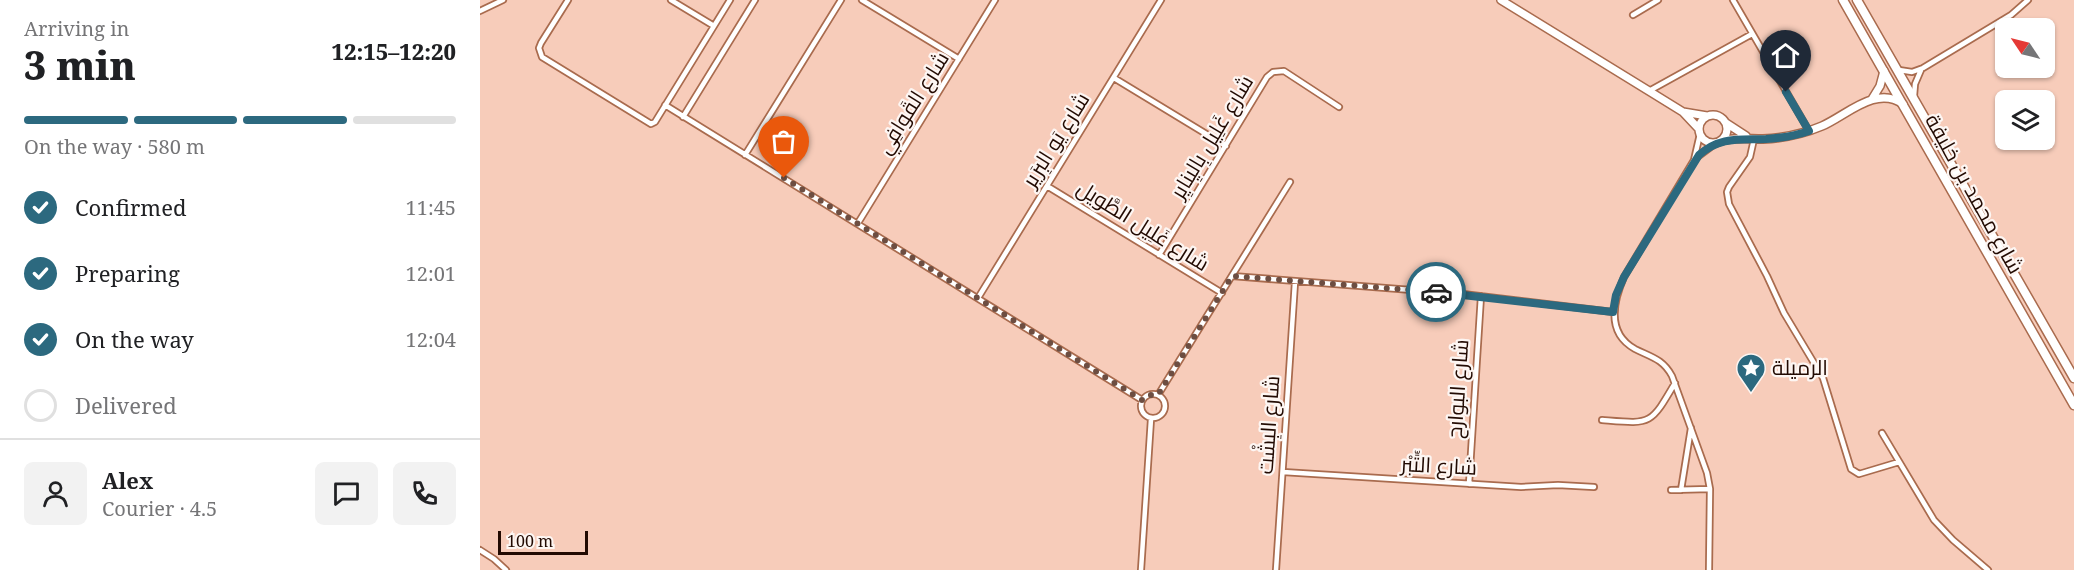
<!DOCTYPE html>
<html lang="en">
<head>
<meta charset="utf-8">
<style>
  :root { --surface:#fff; --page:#f2f2f2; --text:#202124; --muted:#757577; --line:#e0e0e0; --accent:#2c697f }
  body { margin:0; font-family:"Noto Serif",Cairo,serif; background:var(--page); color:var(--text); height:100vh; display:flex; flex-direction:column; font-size:22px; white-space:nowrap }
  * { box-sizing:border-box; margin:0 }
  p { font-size:20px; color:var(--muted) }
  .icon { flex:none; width:33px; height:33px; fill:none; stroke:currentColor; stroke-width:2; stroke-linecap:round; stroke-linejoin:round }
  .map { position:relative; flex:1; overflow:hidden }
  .sheet { display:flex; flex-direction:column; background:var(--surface); width:480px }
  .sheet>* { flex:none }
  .needle { width:39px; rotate:305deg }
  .tools { position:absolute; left:1515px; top:18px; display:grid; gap:12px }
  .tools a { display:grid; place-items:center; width:60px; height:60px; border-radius:9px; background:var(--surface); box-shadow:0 2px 4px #0004; font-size:30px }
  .scale { position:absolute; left:18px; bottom:15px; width:90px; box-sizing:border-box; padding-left:6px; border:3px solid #220a02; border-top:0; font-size:16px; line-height:21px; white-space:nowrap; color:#220a02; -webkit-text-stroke:4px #fdf6f3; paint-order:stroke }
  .pin { position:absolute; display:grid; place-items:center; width:51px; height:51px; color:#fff; margin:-62px -26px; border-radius:50% 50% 50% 0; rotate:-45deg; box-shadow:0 0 6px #0007 }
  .pin .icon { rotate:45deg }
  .courier { position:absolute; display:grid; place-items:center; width:60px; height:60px; margin:-30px; border:4px solid #2c697f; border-radius:50%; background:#fff; color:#222; box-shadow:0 2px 8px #0007 }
  .headline em { font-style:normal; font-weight:800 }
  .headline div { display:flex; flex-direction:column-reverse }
  .headline { display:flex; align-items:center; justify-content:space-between; height:102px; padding:0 24px }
  h1 { font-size:39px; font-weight:800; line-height:45px }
  .bar { display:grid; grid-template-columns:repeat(4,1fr); gap:9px 6px; align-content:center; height:72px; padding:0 24px }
  .bar i { height:8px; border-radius:4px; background:var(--line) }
  .bar .selected { background:var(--accent) }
  .bar p { grid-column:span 4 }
  .line { display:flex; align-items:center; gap:15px; padding:0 24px; border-top:2px solid var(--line) }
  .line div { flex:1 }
  .round { display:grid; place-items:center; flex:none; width:63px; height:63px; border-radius:9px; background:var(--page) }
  ol { padding:0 24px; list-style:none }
  li { display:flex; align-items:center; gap:18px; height:66px }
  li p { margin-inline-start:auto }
  li .icon { padding:6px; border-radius:50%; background:var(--accent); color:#fff; stroke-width:4 }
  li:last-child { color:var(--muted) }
  li i { width:33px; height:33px; border:3px solid var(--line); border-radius:50% }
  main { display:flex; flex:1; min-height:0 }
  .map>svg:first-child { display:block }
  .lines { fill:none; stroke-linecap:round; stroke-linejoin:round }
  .street-casing { stroke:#a96b4e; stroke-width:8 }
  .secondary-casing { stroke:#a96b4e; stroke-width:10 }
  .highway-casing { stroke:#a96b4e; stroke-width:11 }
  .street { stroke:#fff; stroke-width:4.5 }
  .secondary { stroke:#fff; stroke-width:7 }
  .highway { stroke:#fff; stroke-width:8 }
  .done { stroke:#6d4e42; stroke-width:6; stroke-dasharray:0 10.8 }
  .route { stroke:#2c697f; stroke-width:8 }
  .labels { text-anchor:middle; stroke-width:4.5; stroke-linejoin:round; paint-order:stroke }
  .street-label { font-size:21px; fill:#220a02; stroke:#fdf6f3 }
  .poi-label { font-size:21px; fill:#220a02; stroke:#fdf6f3; text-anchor:start }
</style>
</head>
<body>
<main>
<section class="sheet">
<div class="headline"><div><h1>3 min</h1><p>Arriving in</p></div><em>12:15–12:20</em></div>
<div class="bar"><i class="selected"></i><i class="selected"></i><i class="selected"></i><i></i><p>On the way · 580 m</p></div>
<ol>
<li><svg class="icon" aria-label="check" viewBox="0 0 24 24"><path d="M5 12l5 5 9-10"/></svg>Confirmed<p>11:45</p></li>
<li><svg class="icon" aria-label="check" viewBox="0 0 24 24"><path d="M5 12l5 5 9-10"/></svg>Preparing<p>12:01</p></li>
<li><svg class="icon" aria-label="check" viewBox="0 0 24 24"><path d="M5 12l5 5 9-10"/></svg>On the way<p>12:04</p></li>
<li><i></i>Delivered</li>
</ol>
<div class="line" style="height:108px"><a class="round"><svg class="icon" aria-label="person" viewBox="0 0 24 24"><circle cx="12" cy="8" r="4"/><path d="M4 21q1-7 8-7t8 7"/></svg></a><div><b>Alex</b><p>Courier · 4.5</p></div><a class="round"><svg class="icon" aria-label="chat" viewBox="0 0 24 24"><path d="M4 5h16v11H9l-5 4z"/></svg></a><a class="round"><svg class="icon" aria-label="phone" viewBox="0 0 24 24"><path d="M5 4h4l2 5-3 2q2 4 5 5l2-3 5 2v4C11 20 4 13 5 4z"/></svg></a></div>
</section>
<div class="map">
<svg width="1594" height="570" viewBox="0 0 1594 570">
  <rect width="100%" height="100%" fill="#f7ccba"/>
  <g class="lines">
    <!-- street casing -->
    <g class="street-casing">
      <path id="street" d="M88,0L61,43L59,48L62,57L171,124L175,122L250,0
        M191,0L234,26
        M382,0L479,59
        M1253,0L1329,131
        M0,11L23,0
        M1153,15L1178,0
        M1419,70L1432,72L1443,68L1531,15L1548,0
        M634,78L746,146
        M1169,91L1272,34
        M1434,96L1435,84L1441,70
        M185,105L662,400
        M203,117L275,0
        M1220,134L1214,160L1144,277C1133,302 1126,333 1155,349C1171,357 1183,359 1192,376L1227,473L1230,489L1229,570
        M1274,139L1270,157L1249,187L1247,192L1249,204L1287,276L1304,313L1343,378L1371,469L1379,474L1419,462
        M265,155L361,0
        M1216,158L1236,143
        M567,186L742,293
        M378,223L515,0
        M679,255L787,77L793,72L804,71L859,107
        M752,276L983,294L1133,312
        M498,298L681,0
        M661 406a12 12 0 1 1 24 0a12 12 0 1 1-24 0Z
        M678,395L810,182
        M1122,420C1171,424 1170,426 1195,383
        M1402,433L1454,520L1473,540L1508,570
        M803,472L1041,487L1078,485L1114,487
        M989,484L1001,296
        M1191,490L1230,489
        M1201,490L1211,428
        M0,550L14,559L26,570
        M661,570L671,419
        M796,570L815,282"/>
    </g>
    <!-- secondary casing -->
    <g class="secondary-casing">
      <path id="secondary" d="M1021,0L1169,91L1203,112L1219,129
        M1392,99L1400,86L1404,71
        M1203,112L1227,116
        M1219 129a14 14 0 1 1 28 0a14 14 0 1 1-28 0Z
        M1246,123L1266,136
        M1241,141C1255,137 1268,139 1283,139C1304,138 1323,134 1342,126C1367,115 1396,85 1423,104"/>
    </g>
    <!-- highway casing -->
    <g class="highway-casing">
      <path id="highway" d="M1363,0L1594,405
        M1377,0L1594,378"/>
    </g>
    <!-- street -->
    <use href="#street" class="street"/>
    <!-- secondary -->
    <use href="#secondary" class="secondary"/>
    <!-- highway -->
    <use href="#highway" class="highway"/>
  </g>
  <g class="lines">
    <!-- done -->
    <path class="done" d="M304,178L662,400L668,395H678L752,276L956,292"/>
    <!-- route -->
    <path class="route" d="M956,292L1133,312L1136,295L1144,277L1219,155C1240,136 1260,140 1286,139C1301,138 1315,136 1329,131L1306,92"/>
  </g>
  <!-- icons -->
  <defs>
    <g id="sight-pin" transform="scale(1.5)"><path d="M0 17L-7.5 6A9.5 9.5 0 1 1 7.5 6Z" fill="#2c697f" stroke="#fdf6f3"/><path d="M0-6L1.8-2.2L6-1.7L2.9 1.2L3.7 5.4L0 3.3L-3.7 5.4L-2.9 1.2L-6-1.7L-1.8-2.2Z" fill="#fff"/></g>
  </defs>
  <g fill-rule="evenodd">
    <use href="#sight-pin" x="1271" y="368"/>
  </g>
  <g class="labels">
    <!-- street labels -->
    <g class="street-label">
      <text transform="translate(433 103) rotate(-58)" y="7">شارع القَوافِي</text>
      <text transform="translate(732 137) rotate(-59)" y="7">شارع غَلِيل بِاليِنايِر</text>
      <text transform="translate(576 140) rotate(-58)" y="7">شارع يَو البِرَير</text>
      <text transform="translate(1494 194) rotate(61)" y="7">شارع محمد بن خليفة</text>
      <text transform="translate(663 226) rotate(32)" y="7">شارع غَلِيل الطَّويل</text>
      <text transform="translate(978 389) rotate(-86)" y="7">شارع البوارح</text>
      <text transform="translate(789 425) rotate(-86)" y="7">شارع البِشْت</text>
      <text transform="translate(959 466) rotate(3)" y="7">شارع التِّبْر</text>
    </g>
    <!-- poi labels -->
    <g class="poi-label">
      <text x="1292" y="375">الرميلة</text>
    </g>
  </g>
</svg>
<div class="tools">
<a><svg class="needle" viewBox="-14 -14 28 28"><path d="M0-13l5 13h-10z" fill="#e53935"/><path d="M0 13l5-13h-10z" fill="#757577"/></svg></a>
<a><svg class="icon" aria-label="layers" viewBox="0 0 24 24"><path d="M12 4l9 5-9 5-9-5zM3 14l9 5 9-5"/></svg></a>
</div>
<div class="scale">100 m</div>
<div class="pin" style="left:304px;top:178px;background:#ea580c"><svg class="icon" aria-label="bag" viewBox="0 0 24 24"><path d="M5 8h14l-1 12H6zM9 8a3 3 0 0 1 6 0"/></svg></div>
<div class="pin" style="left:1306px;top:92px;background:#1f2937"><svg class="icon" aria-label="home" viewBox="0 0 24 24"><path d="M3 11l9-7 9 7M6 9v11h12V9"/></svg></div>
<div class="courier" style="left:956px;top:292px"><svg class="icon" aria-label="car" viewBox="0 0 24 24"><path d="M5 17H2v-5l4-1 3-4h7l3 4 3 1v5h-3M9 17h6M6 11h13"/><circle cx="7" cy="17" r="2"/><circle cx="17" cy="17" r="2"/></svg></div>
</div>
</main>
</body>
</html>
